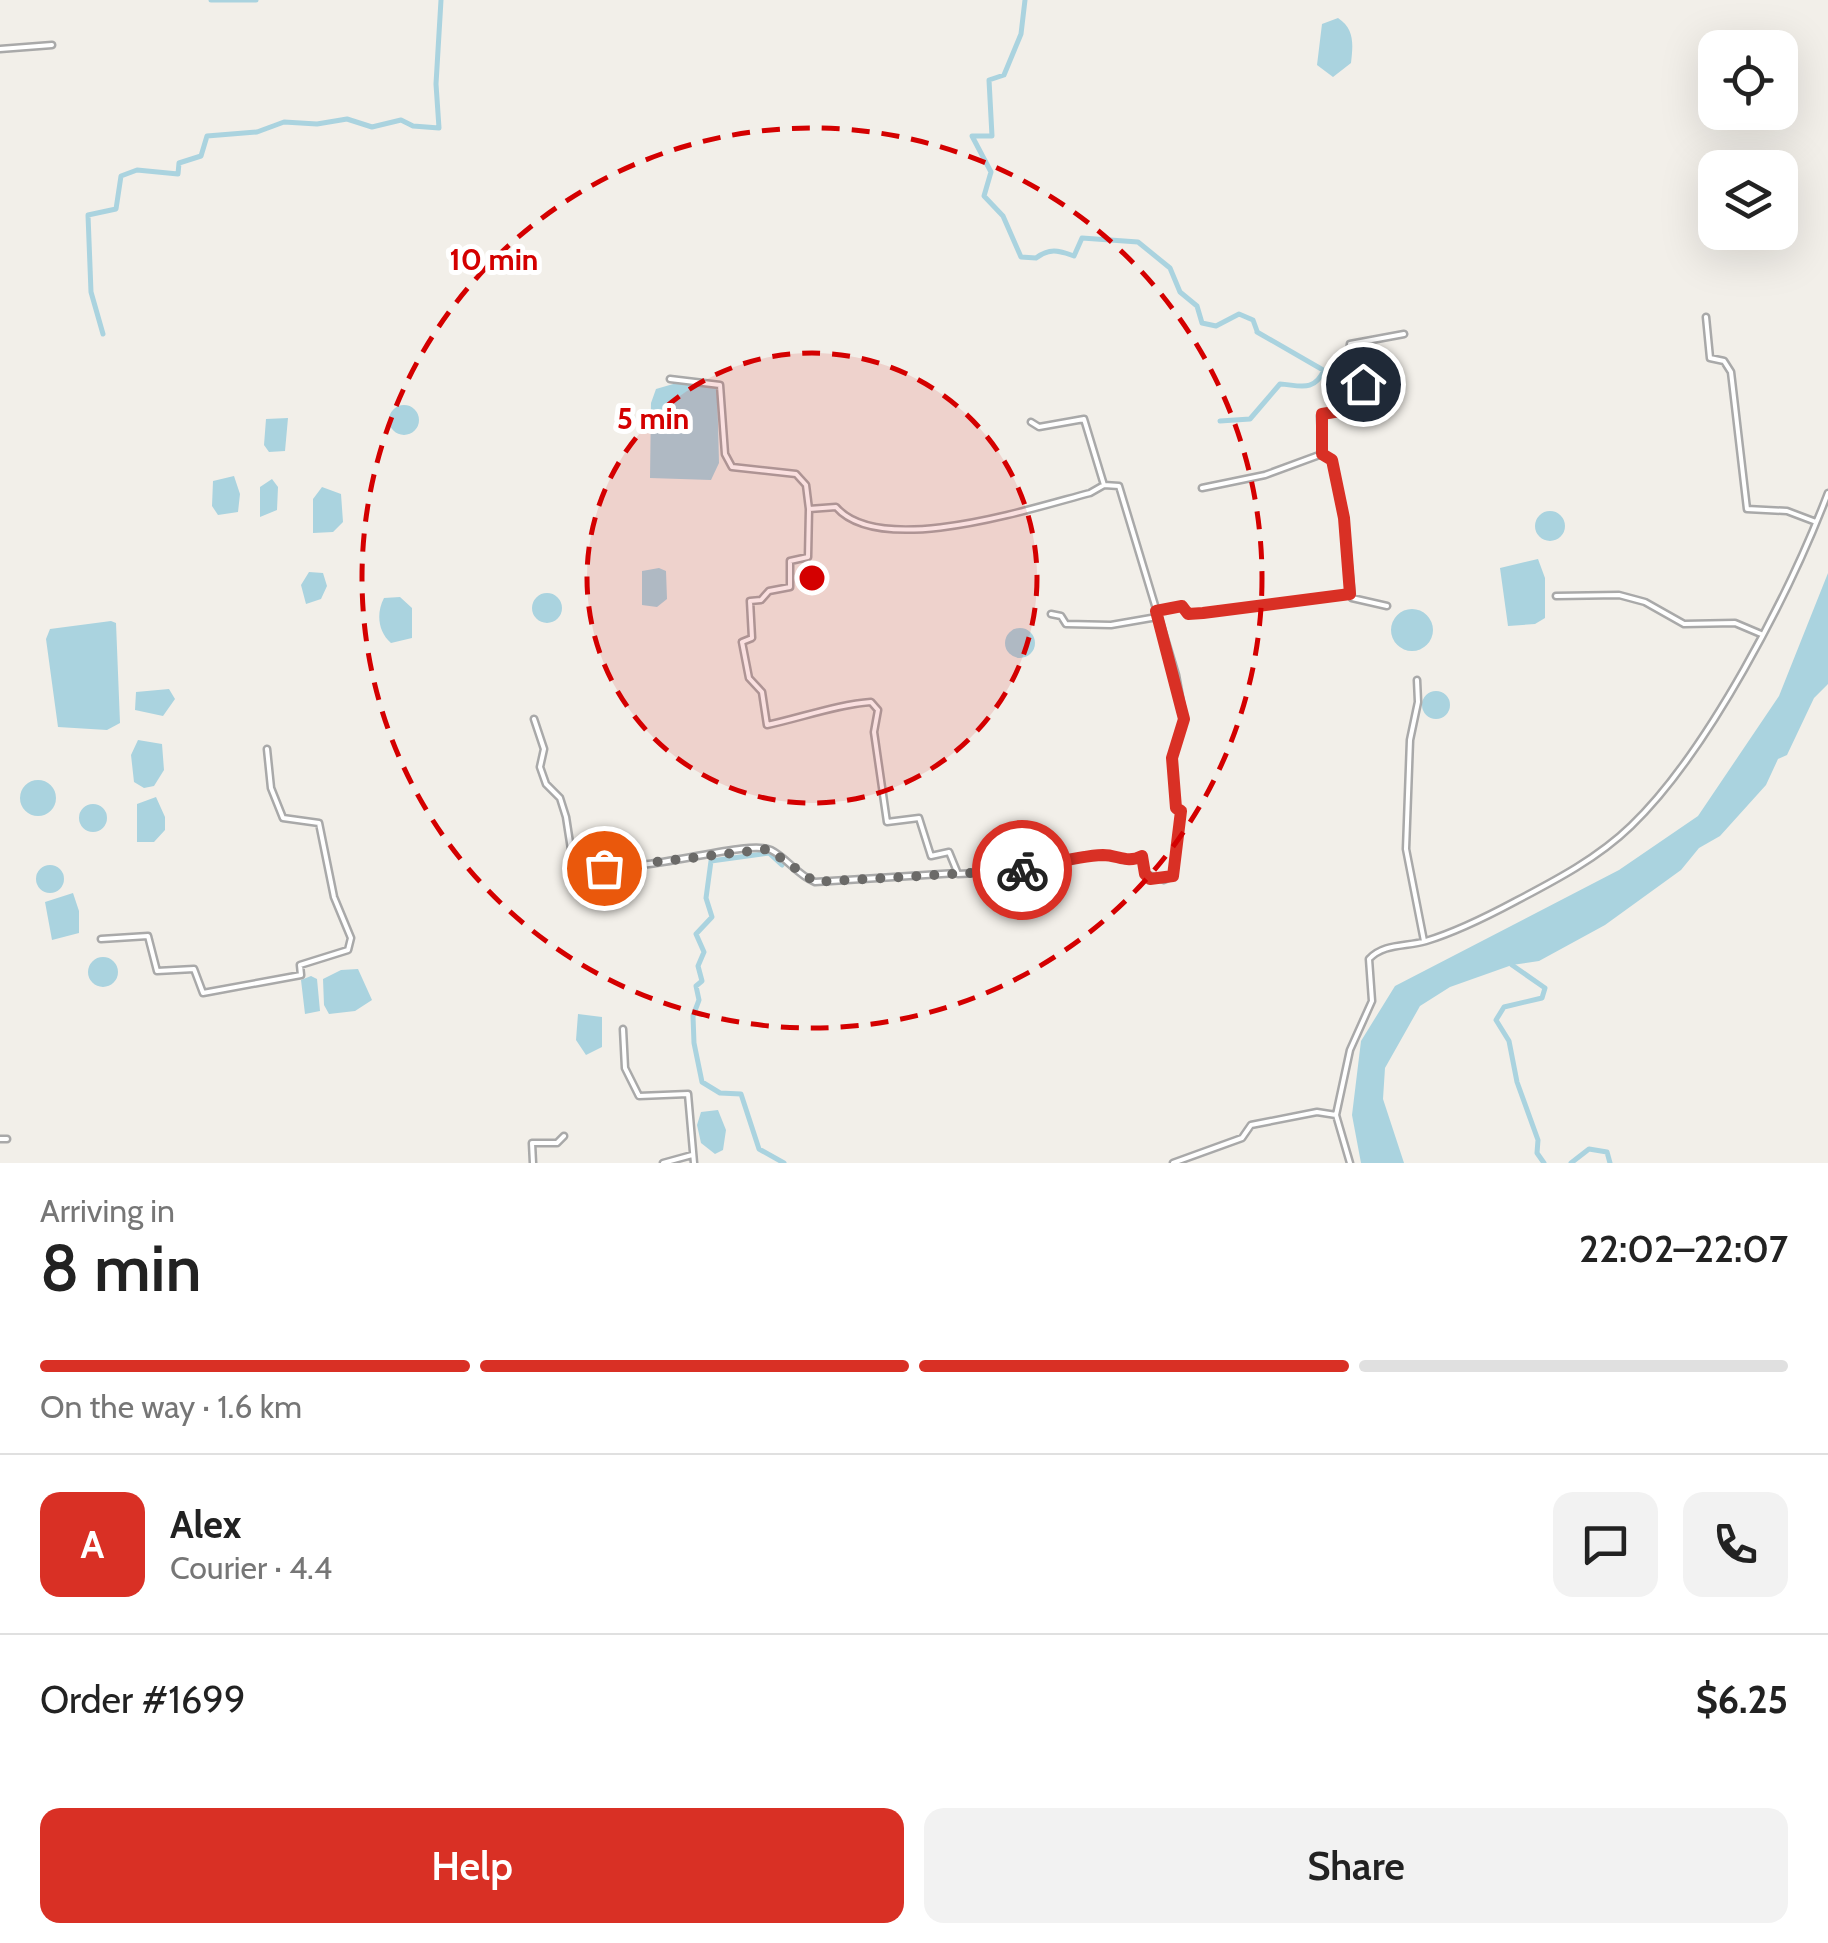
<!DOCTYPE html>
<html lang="en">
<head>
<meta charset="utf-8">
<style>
  :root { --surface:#fff; --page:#f2f2f2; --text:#222; --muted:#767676; --line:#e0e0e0; --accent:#d93025 }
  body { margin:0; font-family:Cabin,sans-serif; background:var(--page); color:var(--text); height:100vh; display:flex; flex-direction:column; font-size:38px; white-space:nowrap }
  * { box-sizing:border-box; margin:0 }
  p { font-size:32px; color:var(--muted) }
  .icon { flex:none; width:55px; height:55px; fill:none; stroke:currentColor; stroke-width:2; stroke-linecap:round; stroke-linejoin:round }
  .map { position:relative; height:1163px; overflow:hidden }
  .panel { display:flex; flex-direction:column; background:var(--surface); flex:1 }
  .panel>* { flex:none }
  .controls { position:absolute; left:1698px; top:30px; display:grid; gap:20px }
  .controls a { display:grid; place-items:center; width:100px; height:100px; border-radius:20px; background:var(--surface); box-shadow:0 10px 40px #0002; font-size:50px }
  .pin { position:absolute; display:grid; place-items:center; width:85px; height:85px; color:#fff; margin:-42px; border:5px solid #fff; border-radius:50%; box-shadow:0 2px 10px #0007 }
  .courier { position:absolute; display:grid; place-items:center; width:100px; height:100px; margin:-50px; border:8px solid #d93025; border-radius:50%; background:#fff; color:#222; box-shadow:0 2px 12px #0007 }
  .overview em { font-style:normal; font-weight:600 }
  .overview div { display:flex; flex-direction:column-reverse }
  .overview { display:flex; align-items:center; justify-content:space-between; height:170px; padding:0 40px }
  h1 { font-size:65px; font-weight:600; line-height:75px }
  .bar { display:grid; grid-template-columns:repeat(4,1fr); gap:15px 10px; align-content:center; height:120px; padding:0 40px }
  .bar i { height:12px; border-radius:8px; background:var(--line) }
  .bar .selected { background:var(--accent) }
  .bar p { grid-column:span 4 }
  .line { display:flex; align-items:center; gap:25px; padding:0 40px; border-top:2px solid var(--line) }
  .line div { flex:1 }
  .round { display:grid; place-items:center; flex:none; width:105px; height:105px; border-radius:20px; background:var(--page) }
  .primary-button { display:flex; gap:20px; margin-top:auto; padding:20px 40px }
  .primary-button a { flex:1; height:115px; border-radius:20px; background:var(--accent); color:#fff; font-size:40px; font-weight:600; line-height:115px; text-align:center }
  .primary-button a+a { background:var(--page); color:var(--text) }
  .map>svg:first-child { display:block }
  .water { fill:#aad3df }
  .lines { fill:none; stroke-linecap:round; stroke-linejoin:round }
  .canal { stroke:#aad3df; stroke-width:5 }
  .minor-casing { stroke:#a9a9a9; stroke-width:9 }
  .minor { stroke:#fff; stroke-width:4 }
  .done { stroke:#6b6a68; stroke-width:10; stroke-dasharray:0 18 }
  .route { stroke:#d93025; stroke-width:12 }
  .ring { fill:none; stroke:#d40000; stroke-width:5; stroke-dasharray:18 12 }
  .centre { fill:#d40000; stroke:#fff; stroke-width:5 }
  .ring-label { font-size:30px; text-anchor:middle; font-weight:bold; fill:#d40000; stroke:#fff; stroke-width:10; stroke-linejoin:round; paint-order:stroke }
</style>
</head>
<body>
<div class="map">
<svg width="1828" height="1163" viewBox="0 0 1828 1163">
  <rect width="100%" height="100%" fill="#f2efe9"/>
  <!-- water -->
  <path class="water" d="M1338,18C1355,29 1353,45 1351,63L1333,77L1317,65L1322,24Z
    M680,382L717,386L719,463L711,480L650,478L651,403L656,389Z
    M389 420a15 15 0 1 1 30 0a15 15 0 1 1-30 0Z
    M288,418L285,451L269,452L264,445L266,419Z
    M234,476L240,494L238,512L218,515L212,506L213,481Z
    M272,479L278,487L277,510L260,517V487Z
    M322,487L341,494L343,522L333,532L313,533V499Z
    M1535 526a15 15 0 1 1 30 0a15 15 0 1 1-30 0Z
    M1538,559L1545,578V618L1535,624L1508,626L1500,568Z
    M659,568L666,571L667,599L657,607L642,605V571Z
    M309,572L323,573L327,586L321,599L306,604L301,585Z
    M1828,573V684L1814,698L1787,755L1778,759L1766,785L1720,836L1699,848L1681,870L1605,925L1539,961L1512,965L1450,987L1420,1006L1385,1068L1383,1099L1404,1163H1361L1352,1115L1361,1041L1395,986L1619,870L1698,816L1779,696Z
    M532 608a15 15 0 1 1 30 0a15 15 0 1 1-30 0Z
    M400,597L412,608V638L391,643C378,632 376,613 384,598Z
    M1391 630a21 21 0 1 1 42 0a21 21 0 1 1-42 0Z
    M111,621L116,623L120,723L107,730L58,727L46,639L50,629Z
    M1005 643a15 15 0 1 1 30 0a15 15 0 1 1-30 0Z
    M169,689L175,699L163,716L135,710L136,692Z
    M1422 705a14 14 0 1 1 28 0a14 14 0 1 1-28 0Z
    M138,740L162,744L164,770L154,786L144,788L134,782L131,755Z
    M20 798a18 18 0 1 1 36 0a18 18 0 1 1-36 0Z
    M156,797L165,817V830L154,842H137V804Z
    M79 818a14 14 0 1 1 28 0a14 14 0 1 1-28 0Z
    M36 879a14 14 0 1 1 28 0a14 14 0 1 1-28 0Z
    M73,893L79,911V933L52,940L45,902Z
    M88 972a15 15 0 1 1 30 0a15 15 0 1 1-30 0Z
    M358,969L372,1000L355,1011L329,1014L324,1005L323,979L341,970Z
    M311,976L317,979L320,1011L305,1014L301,980Z
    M578,1014L602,1017V1047L586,1055L576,1040Z
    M718,1110L726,1130L723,1150L715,1154L701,1143L697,1125L701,1112Z"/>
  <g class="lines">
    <!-- canal -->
    <path class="canal" d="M211,0H256
      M1025,0L1021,34L1004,75L989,80L992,136H972L991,172L984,196L1003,216L1021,257L1036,258C1049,248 1058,250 1074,256L1082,238L1138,242L1170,268L1180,292L1197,306L1202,323L1216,326L1239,314L1253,320L1257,331
      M1257,332L1356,389L1389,388
      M103,334L91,292L88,215L116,209L121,176L137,170L178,174L179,163L201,156L207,136L257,132L284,122L317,124L347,119L372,127L401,120L413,126L439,128L436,84L441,0
      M1220,421L1250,419L1280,384C1299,385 1314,393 1324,370
      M782,865L769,853L711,861L706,898L712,917L696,934L704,952L698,966L702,981L696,986L699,1000L693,1016L694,1043L702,1082L720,1093L741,1094L759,1149L784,1163
      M1512,965L1545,988L1542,998L1504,1007L1496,1020L1509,1041L1517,1082L1538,1140L1537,1153L1544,1163
      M1571,1163L1589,1149L1607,1152L1610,1163"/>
    <!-- minor casing -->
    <g class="minor-casing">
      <path id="minor" d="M0,49L52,45
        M1706,317L1710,358L1724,361L1731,372L1747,509L1787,511L1816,522
        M670,379L720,385L725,454L732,467L796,474L806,485L809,509L836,507C881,559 1035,507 1090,493L1104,485L1084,419L1039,427L1031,422
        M1322,454L1332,460L1344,518L1352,598L1387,606
        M1202,488L1265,475L1322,454L1320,416L1358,408L1366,391L1348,365L1350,344L1404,334
        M809,509L808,557L790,561V587L769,591L761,600L750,601L752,638L742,642L749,678L762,692L767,725C800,718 839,704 871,702L878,710L874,732L887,822L919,818L931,856L949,852L958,874L1019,871L1084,856L1109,855L1125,860L1142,856L1145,874L1164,880L1173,876L1181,811L1175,808L1172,758L1184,719L1176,675L1119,486L1104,485
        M1556,596L1619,595L1645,602L1684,624L1735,623L1761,634
        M1157,611L1182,606L1188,614L1203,613L1350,594
        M1051,614L1061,616L1066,624L1111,625L1157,617
        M1417,680L1418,702L1410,740L1406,849L1424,941
        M534,719L544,749L540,767L546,784L560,798L566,817L575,875L583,881L601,880L605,868L615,864C651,872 748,839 771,850C787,858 797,875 815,882L957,873
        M101,939L148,936L157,971L194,969L203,993L301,975L300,965L348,950L351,938L334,897L319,823L283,818L271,788L267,749
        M623,1029L625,1068L639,1096L688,1094L694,1163
        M0,1139H7
        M533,1163L532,1143H557L564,1136
        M663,1163L692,1155
        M1173,1163L1242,1138L1251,1125L1317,1112L1336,1115
        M1350,1163L1336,1115L1350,1050L1372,1001L1369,959C1384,943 1406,947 1426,941C1456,932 1488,916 1516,901C1556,880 1598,858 1631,826C1708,752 1790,593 1828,493"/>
    </g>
    <!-- minor -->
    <use href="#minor" class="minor"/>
  </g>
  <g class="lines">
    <!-- done -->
    <path class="done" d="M604,868L768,849L815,882L1022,870"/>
    <!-- route -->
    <path class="route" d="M1022,870C1049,865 1075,856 1103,855C1118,855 1127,864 1142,856L1145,874L1150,879L1173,876L1181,811L1176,808L1172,758L1184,719L1156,611L1182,606L1188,614L1203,613L1350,594L1344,518L1332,460L1322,454V414L1358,408L1366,391L1363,384"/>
  </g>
  <!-- distance rings -->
  <circle cx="812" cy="578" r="225" fill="#d40000" fill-opacity=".12"/>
  <g class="ring">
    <circle cx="812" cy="578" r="225"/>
    <circle cx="812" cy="578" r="450"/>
  </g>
  <circle cx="812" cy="578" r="15" class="centre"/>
  <g class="ring-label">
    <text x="494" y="270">10 min</text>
    <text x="653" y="429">5 min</text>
  </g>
</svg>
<div class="controls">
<a><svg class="icon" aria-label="locate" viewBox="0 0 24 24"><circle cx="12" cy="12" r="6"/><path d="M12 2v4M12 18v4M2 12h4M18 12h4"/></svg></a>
<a><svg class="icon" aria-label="layers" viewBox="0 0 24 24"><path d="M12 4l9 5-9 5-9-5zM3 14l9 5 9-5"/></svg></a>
</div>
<div class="pin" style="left:604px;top:868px;background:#ea580c"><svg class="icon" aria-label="bag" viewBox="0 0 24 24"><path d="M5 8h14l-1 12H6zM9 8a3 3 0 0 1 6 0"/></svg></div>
<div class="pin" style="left:1363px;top:384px;background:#1f2937"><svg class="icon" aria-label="home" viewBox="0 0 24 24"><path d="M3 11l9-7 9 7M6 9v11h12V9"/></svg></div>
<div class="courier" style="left:1022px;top:870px"><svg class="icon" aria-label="bike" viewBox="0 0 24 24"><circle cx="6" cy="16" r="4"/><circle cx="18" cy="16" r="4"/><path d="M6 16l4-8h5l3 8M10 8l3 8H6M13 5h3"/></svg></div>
</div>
<section class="panel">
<div class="overview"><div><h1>8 min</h1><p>Arriving in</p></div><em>22:02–22:07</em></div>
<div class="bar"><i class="selected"></i><i class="selected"></i><i class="selected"></i><i></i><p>On the way · 1.6 km</p></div>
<div class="line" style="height:180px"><b class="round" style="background:var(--accent);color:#fff">A</b><div><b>Alex</b><p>Courier · 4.4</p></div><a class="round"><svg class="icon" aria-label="chat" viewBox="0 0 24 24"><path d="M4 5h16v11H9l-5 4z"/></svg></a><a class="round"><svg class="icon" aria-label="phone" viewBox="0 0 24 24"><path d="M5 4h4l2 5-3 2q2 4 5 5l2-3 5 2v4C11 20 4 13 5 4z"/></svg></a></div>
<div class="line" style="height:130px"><div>Order #1699</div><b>$6.25</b></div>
<div class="primary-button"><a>Help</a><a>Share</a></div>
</section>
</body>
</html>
